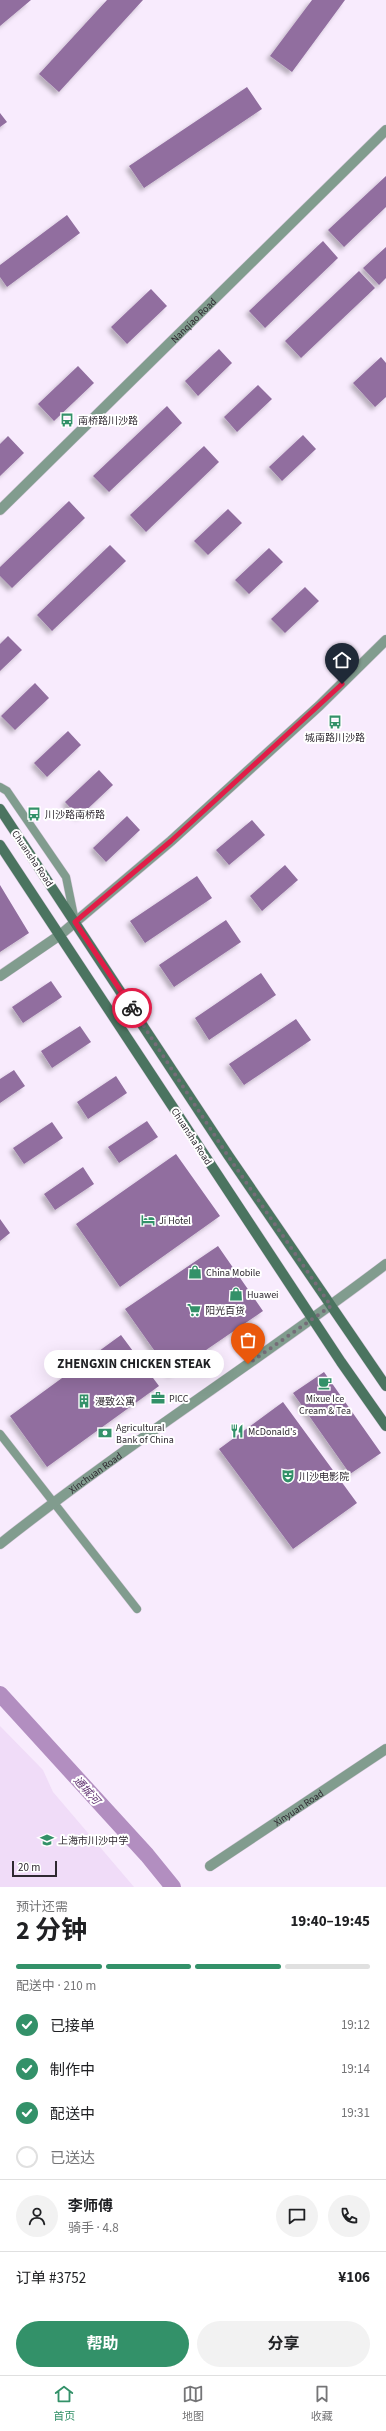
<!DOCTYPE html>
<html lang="zh">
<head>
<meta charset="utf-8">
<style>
  :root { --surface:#fff; --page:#f2f2f2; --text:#202124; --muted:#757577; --line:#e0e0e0; --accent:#339169 }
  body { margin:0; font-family:"Source Sans 3","Noto Sans SC",sans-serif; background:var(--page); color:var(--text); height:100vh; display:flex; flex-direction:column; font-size:15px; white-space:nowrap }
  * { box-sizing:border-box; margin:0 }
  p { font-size:13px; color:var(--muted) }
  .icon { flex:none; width:22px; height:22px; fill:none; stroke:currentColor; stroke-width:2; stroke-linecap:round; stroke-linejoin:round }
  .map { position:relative; height:1887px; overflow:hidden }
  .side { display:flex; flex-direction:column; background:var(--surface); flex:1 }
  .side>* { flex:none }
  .scale { position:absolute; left:12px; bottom:10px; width:45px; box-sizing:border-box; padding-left:4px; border:2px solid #2f2931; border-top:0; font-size:11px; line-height:14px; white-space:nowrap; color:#2f2931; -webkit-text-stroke:3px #fff; paint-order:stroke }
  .pin { position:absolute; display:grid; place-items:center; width:34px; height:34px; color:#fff; margin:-41px -17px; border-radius:50% 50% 50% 0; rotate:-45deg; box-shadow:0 0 4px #0007 }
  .pin .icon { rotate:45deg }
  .courier { position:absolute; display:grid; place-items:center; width:40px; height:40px; margin:-20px; border:3px solid #e11d48; border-radius:50%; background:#fff; color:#222; box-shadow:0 1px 5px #0007 }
  .bubble { position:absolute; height:28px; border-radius:14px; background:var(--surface); box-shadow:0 4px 16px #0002; font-size:13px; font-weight:700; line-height:28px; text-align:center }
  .head em { font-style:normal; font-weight:700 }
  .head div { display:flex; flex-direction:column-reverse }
  .head { display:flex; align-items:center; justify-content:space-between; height:68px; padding:0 16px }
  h1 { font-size:26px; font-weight:700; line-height:30px }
  .bar { display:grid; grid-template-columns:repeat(4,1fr); gap:6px 4px; align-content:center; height:48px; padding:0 16px }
  .bar i { height:5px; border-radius:3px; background:var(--line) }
  .bar .current { background:var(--accent) }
  .bar p { grid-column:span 4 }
  .line { display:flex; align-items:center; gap:10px; padding:0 16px; border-top:1px solid var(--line) }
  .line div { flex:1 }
  .round { display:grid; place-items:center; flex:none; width:42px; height:42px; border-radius:21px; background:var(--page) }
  ol { padding:0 16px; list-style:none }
  li { display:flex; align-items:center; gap:12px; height:44px }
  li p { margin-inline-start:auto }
  li .icon { padding:4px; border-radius:50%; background:var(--accent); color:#fff; stroke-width:4 }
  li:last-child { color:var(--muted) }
  li i { width:22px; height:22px; border:2px solid var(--line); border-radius:50% }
  .cta { display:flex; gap:8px; margin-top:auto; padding:8px 16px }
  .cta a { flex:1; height:46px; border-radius:24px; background:var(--accent); color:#fff; font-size:16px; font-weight:700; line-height:46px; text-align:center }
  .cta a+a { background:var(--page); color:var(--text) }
  .tab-bar { display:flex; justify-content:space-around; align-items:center; height:56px; border-top:1px solid var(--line); background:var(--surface); font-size:11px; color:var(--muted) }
  .tab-bar a { display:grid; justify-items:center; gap:2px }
  .tab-bar .current { color:var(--accent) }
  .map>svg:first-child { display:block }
  .built { fill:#f0dcf8 }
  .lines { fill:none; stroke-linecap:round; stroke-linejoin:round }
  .canal { stroke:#b28ec0; stroke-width:16 }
  .building { fill:#916e9f; filter:url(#shadow) }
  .lane-casing { stroke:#d4c8d8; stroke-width:9 }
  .street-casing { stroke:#d4c8d8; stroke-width:11 }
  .secondary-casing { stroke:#d4c8d8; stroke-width:11 }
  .lane { stroke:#819c8e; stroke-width:8 }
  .street { stroke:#819c8e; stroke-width:10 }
  .secondary { stroke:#4b7460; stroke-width:10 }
  .done { stroke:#756d78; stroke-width:4; stroke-dasharray:0 7.2 }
  .route { stroke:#e11d48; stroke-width:5 }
  .labels { text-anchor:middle; stroke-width:4; stroke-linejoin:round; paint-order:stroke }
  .street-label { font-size:10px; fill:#2f2931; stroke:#fff }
  .poi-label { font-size:10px; fill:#2f2931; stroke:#fff; text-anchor:start }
  .water-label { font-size:11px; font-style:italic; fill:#613372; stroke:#fff }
</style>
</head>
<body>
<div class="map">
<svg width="386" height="1887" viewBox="0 0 386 1887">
  <defs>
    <filter id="shadow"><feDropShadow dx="-3.5" dy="3.5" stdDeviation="2" flood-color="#0004"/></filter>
  </defs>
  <rect width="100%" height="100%" fill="#f8ebfd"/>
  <!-- built -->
  <path class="built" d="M0,1726L43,1770L53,1792L134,1887H0Z"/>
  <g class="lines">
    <!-- canal -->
    <path class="canal" d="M0,1694L147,1855L173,1887"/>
  </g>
  <!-- building -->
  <path class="building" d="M0,0H31L0,26Z
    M107,0H143L59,92L39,74Z
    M312,0H345L292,72L270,56Z
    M247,87L262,109L144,188L129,166Z
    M0,113L7,122L0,127Z
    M386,176V207L344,247L328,230Z
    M67,215L80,233L7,287L0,277V265Z
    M323,241L338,258L265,328L249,311Z
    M386,247V278L379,285L363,268Z
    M359,271L375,288L301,358L285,341Z
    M151,289L167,306L127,344L111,327Z
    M219,349L232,363L198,396L185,381Z
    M381,357L386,363V397L375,407L353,383Z
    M78,366L94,383L54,421L38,404Z
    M258,385L272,399L237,432L224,417Z
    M167,406L182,423L109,492L93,476Z
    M303,435L316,449L282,481L269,467Z
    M8,436L24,453L0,476V444Z
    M204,446L219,462L146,532L130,515Z
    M69,501L85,518L12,588L0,576V567Z
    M228,509L242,523L208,555L194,541Z
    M110,545L126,561L52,631L37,615Z
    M269,548L283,562L249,594L235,580Z
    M305,587L319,601L285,633L271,619Z
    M8,636L22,650L0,671V644Z
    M35,683L49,698L15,730L1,716Z
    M68,731L81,745L47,777L34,763Z
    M99,770L113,785L79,817L65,802Z
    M127,816L140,830L106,862L93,848Z
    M252,820L265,835L229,865L216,850Z
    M285,865L298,880L262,911L250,896Z
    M197,876L212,898L145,943L130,921Z
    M0,885L29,933L0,952Z
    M226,920L241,942L174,987L159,965Z
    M261,973L276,995L209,1040L195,1018Z
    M51,981L62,997L23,1023L12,1007Z
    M296,1019L311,1040L244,1085L229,1064Z
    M80,1026L91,1042L52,1068L41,1051Z
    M14,1070L25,1086L0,1103V1079Z
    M116,1076L127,1093L88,1119L77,1102Z
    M147,1121L158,1137L119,1163L108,1147Z
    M52,1122L63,1138L24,1164L13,1148Z
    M176,1154L220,1216L120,1287L76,1224Z
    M83,1167L94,1184L55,1210L44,1194Z
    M0,1219L10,1233L0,1241Z
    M218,1246L263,1311L171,1374L125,1309Z
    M121,1335L159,1386L47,1467L10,1416Z
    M324,1372L381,1453L350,1474L293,1393Z
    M283,1402L357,1503L293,1549L219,1449Z"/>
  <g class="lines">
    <!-- lane casing -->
    <g class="lane-casing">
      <path id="lane" d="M0,787L7,791L66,877L75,921
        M0,1434L137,1609"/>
    </g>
    <!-- street casing -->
    <g class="street-casing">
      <g id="street">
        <path id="s1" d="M0,510L386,130"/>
        <path d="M0,976L60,935L171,841L319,706L386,640"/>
        <path id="s2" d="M0,1544C125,1445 260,1360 386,1264"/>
        <path id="s3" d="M210,1866L386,1749"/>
      </g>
    </g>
    <!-- secondary casing -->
    <g class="secondary-casing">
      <path id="secondary" d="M0,809L228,1155L386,1386
        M0,845L341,1362L386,1426"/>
    </g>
    <!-- lane -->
    <use href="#lane" class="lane"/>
    <!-- street -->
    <use href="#street" class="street"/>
    <!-- secondary -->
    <use href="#secondary" class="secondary"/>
  </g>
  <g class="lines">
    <!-- done -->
    <path class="done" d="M132,1008L228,1156L331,1306L248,1364"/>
    <!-- route -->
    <path class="route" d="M132,1008L75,922L171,841L342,684"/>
  </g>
  <!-- icons -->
  <defs>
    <g id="bus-bare" transform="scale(1.08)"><path d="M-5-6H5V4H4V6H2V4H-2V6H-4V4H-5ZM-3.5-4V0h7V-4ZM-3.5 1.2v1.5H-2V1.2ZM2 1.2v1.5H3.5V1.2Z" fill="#339169" stroke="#fff" stroke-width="2.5" paint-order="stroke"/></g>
    <g id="hotel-bare" transform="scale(1.08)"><path d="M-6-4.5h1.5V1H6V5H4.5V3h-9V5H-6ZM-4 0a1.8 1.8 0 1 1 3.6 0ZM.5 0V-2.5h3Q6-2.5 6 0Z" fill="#339169" stroke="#fff" stroke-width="2.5" paint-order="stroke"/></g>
    <g id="shop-bare" transform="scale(1.08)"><path d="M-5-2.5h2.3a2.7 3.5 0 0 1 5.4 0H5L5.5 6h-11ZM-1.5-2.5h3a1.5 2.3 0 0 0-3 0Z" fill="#339169" stroke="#fff" stroke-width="2.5" paint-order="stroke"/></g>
    <g id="supermarket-bare" transform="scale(1.08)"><path d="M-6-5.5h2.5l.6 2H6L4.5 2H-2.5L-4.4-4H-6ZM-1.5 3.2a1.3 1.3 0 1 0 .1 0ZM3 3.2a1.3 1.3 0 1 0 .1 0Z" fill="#339169" stroke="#fff" stroke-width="2.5" paint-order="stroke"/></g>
    <g id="cafe-bare" transform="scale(1.08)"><path d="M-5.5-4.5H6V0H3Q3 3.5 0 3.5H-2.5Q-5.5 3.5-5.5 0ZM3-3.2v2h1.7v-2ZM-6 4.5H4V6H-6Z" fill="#339169" stroke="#fff" stroke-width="2.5" paint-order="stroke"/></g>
    <g id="office-bare" transform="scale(1.08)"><path d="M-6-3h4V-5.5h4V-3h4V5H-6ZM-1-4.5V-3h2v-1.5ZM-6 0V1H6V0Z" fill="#339169" stroke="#fff" stroke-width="2.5" paint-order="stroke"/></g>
    <g id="building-bare" transform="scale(1.08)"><path d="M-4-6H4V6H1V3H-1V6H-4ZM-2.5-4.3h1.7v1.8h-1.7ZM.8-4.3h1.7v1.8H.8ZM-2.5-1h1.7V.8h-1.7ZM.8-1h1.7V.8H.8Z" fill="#339169" stroke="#fff" stroke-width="2.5" paint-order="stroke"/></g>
    <g id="restaurant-bare" transform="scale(1.08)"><path d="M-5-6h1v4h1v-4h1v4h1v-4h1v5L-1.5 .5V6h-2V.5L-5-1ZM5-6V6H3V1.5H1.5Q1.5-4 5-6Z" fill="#339169" stroke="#fff" stroke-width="2.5" paint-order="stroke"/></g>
    <g id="bank-bare" transform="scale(1.08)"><path d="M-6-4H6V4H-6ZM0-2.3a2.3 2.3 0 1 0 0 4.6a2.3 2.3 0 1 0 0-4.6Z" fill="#339169" stroke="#fff" stroke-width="2.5" paint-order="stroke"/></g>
    <g id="theatre-bare" transform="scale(1.08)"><path d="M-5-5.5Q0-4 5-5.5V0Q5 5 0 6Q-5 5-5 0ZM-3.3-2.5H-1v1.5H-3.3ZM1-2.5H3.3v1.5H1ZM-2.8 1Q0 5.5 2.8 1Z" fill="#339169" stroke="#fff" stroke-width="2.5" paint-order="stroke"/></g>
    <g id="school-bare" transform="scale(1.08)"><path d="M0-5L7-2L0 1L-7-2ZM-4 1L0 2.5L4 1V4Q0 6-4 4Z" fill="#339169" stroke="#fff" stroke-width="2.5" paint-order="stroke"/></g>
  </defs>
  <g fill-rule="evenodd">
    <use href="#bus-bare" x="67" y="420"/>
    <use href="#bus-bare" x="335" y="722"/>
    <use href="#bus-bare" x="34" y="814"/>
    <use href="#hotel-bare" x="148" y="1220"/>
    <use href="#shop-bare" x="195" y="1272"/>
    <use href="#shop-bare" x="236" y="1294"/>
    <use href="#supermarket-bare" x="194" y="1310"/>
    <use href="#cafe-bare" x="325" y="1383"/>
    <use href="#office-bare" x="158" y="1398"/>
    <use href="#building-bare" x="84" y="1401"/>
    <use href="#restaurant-bare" x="237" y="1431"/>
    <use href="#bank-bare" x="105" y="1433"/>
    <use href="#theatre-bare" x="288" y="1476"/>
    <use href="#school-bare" x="47" y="1840"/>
  </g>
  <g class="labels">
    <!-- street labels -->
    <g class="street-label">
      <text dy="4" stroke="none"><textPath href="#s1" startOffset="271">Nanqiao Road</textPath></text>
      <text transform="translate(33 858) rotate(56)" y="4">Chuansha Road</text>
      <text transform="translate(192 1136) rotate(57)" y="4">Chuansha Road</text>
      <text dy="4" stroke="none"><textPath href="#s2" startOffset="119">Xinchuan Road</textPath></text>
      <text dy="4" stroke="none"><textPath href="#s3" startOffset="106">Xinyuan Road</textPath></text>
    </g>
    <!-- poi labels -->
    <g class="poi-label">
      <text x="78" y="424">南桥路川沙路</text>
      <text x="335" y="741" text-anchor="middle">城南路川沙路</text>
      <text x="45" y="818">川沙路南桥路</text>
      <text x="159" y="1224">Ji Hotel</text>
      <text x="206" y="1276">China Mobile</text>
      <text x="247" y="1298">Huawei</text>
      <text x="205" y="1314">阳光百货</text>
      <text x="169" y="1402">PICC</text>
      <text x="325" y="1402" text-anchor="middle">Mixue Ice<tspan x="325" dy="12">Cream &amp; Tea</tspan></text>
      <text x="95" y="1405">漫致公寓</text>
      <text x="116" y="1431">Agricultural<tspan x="116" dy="12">Bank of China</tspan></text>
      <text x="248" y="1435">McDonald's</text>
      <text x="299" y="1480">川沙电影院</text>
      <text x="58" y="1844">上海市川沙中学</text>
    </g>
    <!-- water labels -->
    <g class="water-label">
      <text transform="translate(87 1790) rotate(48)" y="4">通城河</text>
    </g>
  </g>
</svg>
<div class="scale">20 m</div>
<div class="pin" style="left:248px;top:1364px;background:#ea580c"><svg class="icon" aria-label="bag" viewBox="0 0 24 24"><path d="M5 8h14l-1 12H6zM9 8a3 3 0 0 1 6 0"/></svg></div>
<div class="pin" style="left:342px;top:684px;background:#1f2937"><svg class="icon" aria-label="home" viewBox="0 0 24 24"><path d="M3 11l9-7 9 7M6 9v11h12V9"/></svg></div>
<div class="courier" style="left:132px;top:1008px"><svg class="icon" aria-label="bike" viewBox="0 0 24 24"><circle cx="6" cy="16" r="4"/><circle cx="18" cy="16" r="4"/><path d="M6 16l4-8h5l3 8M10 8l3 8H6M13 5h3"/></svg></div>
<div class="bubble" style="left:44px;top:1350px;width:180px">ZHENGXIN CHICKEN STEAK</div>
</div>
<section class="side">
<div class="head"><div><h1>2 分钟</h1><p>预计还需</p></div><em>19:40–19:45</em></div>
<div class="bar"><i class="current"></i><i class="current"></i><i class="current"></i><i></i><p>配送中 · 210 m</p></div>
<ol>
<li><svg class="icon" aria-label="check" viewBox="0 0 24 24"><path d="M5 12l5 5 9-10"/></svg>已接单<p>19:12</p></li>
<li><svg class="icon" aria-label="check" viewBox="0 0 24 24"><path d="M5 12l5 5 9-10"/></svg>制作中<p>19:14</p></li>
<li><svg class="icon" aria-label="check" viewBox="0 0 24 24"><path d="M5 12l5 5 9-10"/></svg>配送中<p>19:31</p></li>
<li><i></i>已送达</li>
</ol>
<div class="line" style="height:72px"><a class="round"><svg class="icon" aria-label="person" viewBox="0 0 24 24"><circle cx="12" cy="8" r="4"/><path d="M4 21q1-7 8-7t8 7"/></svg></a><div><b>李师傅</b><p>骑手 · 4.8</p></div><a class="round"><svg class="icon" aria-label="chat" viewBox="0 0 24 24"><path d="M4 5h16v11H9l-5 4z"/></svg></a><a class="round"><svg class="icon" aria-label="phone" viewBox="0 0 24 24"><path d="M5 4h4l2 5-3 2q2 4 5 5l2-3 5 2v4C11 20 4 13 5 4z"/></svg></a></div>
<div class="line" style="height:52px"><div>订单 #3752</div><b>¥106</b></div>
<div class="cta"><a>帮助</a><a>分享</a></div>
</section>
<nav class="tab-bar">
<a class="current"><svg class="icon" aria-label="home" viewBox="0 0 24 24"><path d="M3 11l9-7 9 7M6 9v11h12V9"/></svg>首页</a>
<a><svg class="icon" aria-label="map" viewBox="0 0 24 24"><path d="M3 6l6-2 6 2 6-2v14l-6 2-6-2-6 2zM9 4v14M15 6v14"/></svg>地图</a>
<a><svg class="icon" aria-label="saved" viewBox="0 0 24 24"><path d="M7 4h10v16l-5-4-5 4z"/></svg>收藏</a>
</nav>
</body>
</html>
